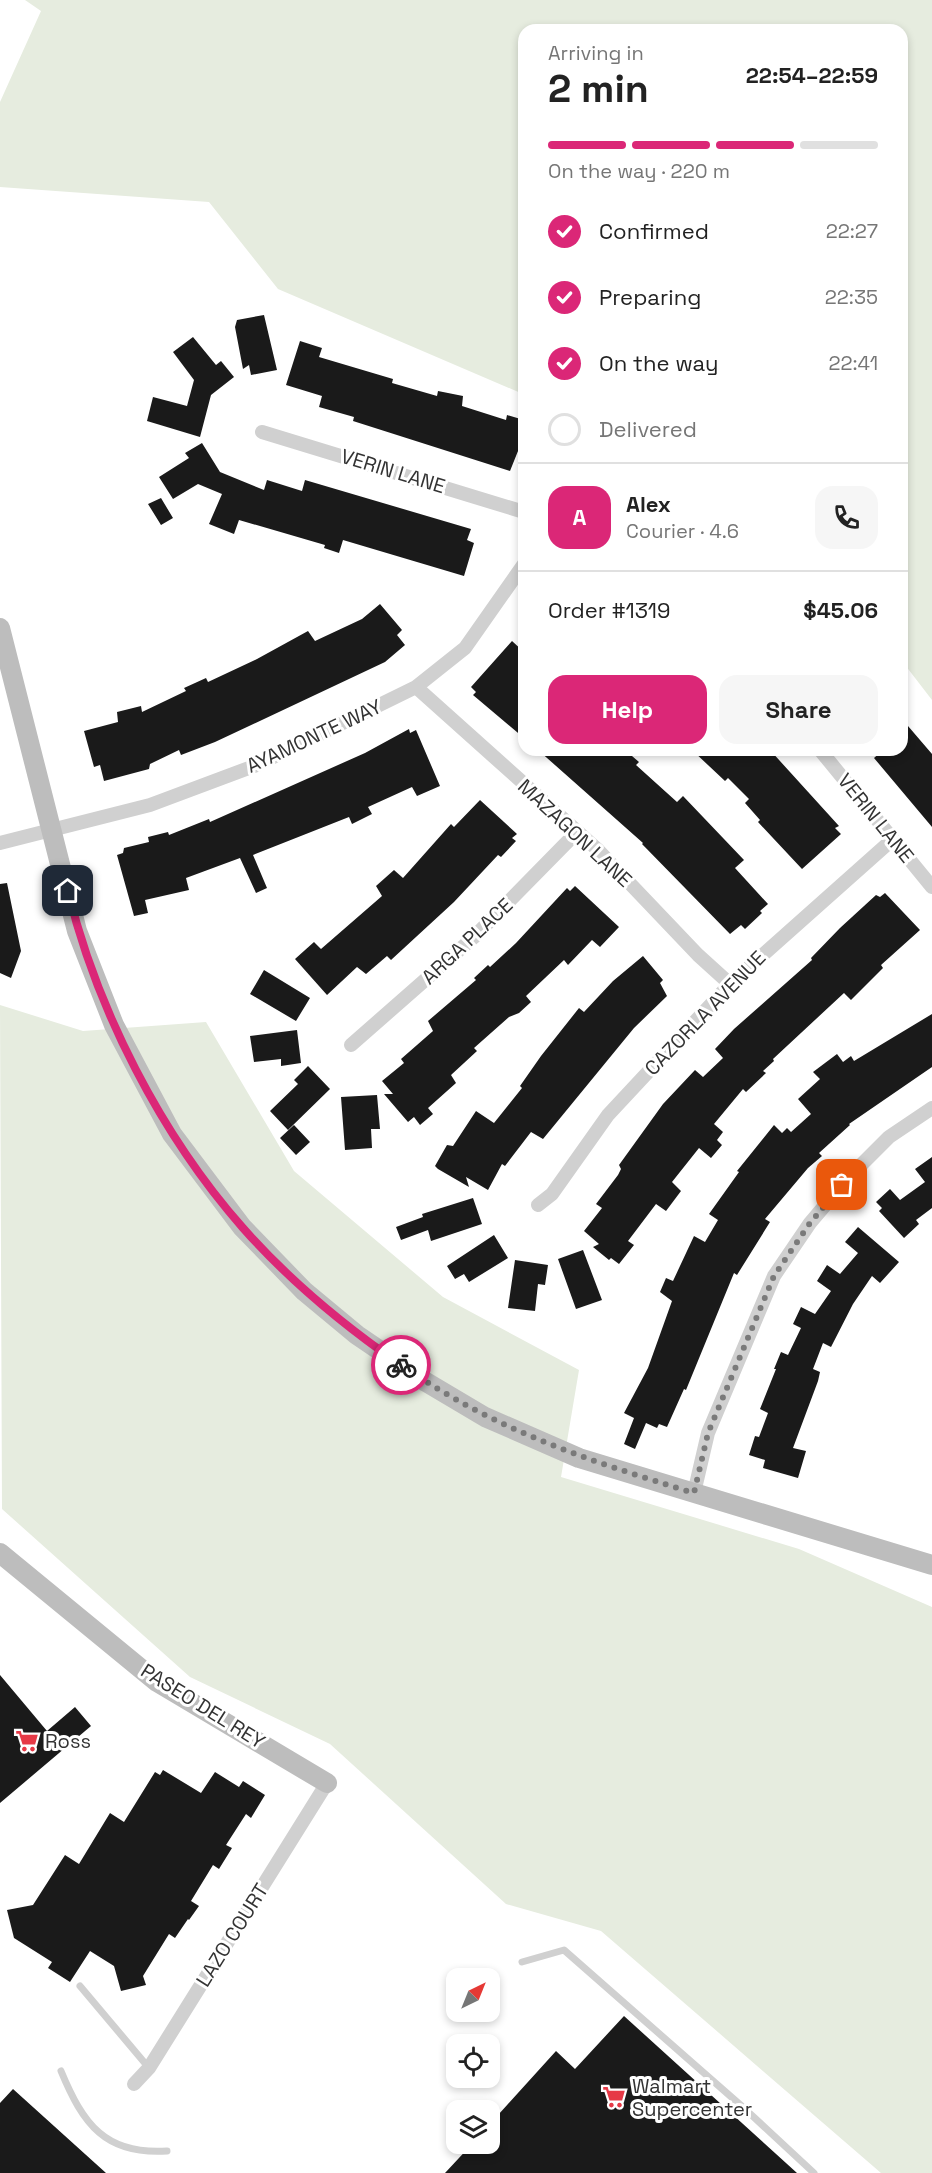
<!DOCTYPE html>
<html lang="en">
<head>
<meta charset="utf-8">
<style>
  :root { --surface:#fff; --page:#f6f6f6; --text:#222; --muted:#767676; --line:#e0e0e0; --accent:#db2777 }
  body { margin:0; font-family:"Space Grotesk",sans-serif; background:var(--page); color:var(--text); height:100vh; display:flex; flex-direction:column; font-size:22px; white-space:nowrap }
  * { box-sizing:border-box; margin:0 }
  p { font-size:20px; color:var(--muted) }
  .icon { flex:none; width:33px; height:33px; fill:none; stroke:currentColor; stroke-width:2; stroke-linecap:round; stroke-linejoin:round }
  .map { position:relative; flex:1; overflow:hidden }
  .side { position:absolute; left:518px; top:24px; width:390px; height:732px; display:flex; flex-direction:column; background:var(--surface); border-radius:18px; box-shadow:0 3px 9px #0003 }
  .side>* { flex:none }
  .needle { width:39px; rotate:43deg }
  .tools { position:absolute; left:446px; top:1968px; display:grid; gap:12px }
  .tools a { display:grid; place-items:center; width:54px; height:54px; border-radius:12px; background:var(--surface); box-shadow:0 3px 9px #0003; font-size:30px }
  .pin { position:absolute; display:grid; place-items:center; width:51px; height:51px; color:#fff; margin:-26px; border-radius:12px; box-shadow:0 3px 9px #0006 }
  .courier { position:absolute; display:grid; place-items:center; width:60px; height:60px; margin:-30px; border:4px solid #db2777; border-radius:50%; background:#fff; color:#222; box-shadow:0 2px 8px #0007 }
  .head em { font-style:normal; font-weight:800 }
  .head div { display:flex; flex-direction:column-reverse }
  .head { display:flex; align-items:center; justify-content:space-between; height:102px; padding:0 30px }
  h1 { font-size:39px; font-weight:800; line-height:45px }
  .bar { display:grid; grid-template-columns:repeat(4,1fr); gap:9px 6px; align-content:center; height:72px; padding:0 30px }
  .bar i { height:8px; border-radius:4px; background:var(--line) }
  .bar .on { background:var(--accent) }
  .bar p { grid-column:span 4 }
  .line { display:flex; align-items:center; gap:15px; padding:0 30px; border-top:2px solid var(--line) }
  .line div { flex:1 }
  .round { display:grid; place-items:center; flex:none; width:63px; height:63px; border-radius:18px; background:var(--page) }
  ol { padding:0 30px; list-style:none }
  li { display:flex; align-items:center; gap:18px; height:66px }
  li p { margin-inline-start:auto }
  li .icon { padding:6px; border-radius:50%; background:var(--accent); color:#fff; stroke-width:4 }
  li:last-child { color:var(--muted) }
  li i { width:33px; height:33px; border:3px solid var(--line); border-radius:50% }
  .button { display:flex; gap:12px; margin-top:auto; padding:12px 30px }
  .button a { flex:1; height:69px; border-radius:18px; background:var(--accent); color:#fff; font-size:24px; font-weight:800; line-height:69px; text-align:center }
  .button a+a { background:var(--page); color:var(--text) }
  .map>svg:first-child { display:block }
  .green { fill:#e6ecdf }
  .building { fill:#1a1a1a }
  .lines { fill:none; stroke-linecap:round; stroke-linejoin:round }
  .lane { stroke:#d0d0d0; stroke-width:7 }
  .street { stroke:#d0d0d0; stroke-width:14 }
  .secondary { stroke:#bdbdbd; stroke-width:20 }
  .done { stroke:#7a7a7a; stroke-width:6; stroke-dasharray:0 10.8 }
  .route { stroke:#db2777; stroke-width:8 }
  .labels { text-anchor:middle; stroke-width:6; stroke-linejoin:round; paint-order:stroke }
  .street-label { font-size:20px; fill:#333; stroke:#fff }
  .poi-label { font-size:20px; fill:#333; stroke:#fff; text-anchor:start }
</style>
</head>
<body>
<div class="map">
<svg width="932" height="2173" viewBox="0 0 932 2173">
  <rect width="100%" height="100%" fill="#fff"/>
  <!-- green -->
  <path class="green" d="M25,0H932V700L902,661V30H524L523,394L278,289L209,202L0,187V102L41,11Z
    M0,1005L83,1031L206,1022L294,1171L443,1297L579,1370L561,1477L799,1549L932,1607V2173H881L601,1931L506,1904L330,1744L190,1677L2,1509Z"/>
  <!-- building -->
  <path class="building" d="M264,315L277,370L251,375L249,365L243,369L235,327L237,320Z
    M193,337L216,365L221,361L234,377L211,395L200,437L147,421L153,397L187,406L194,380L173,352Z
    M300,341L322,348L319,357L393,379L392,383L437,396L438,391L463,396L462,406L506,420L507,415L524,420V436L510,471L353,421L354,417L319,407L322,396L286,385Z
    M202,443L220,472L264,490L267,480L302,491L305,480L471,529L467,540L474,543L464,576L343,540L339,553L324,548L325,545L239,520L234,534L209,524L222,494L198,484L173,499L159,477L189,458L185,453Z
    M161,498L173,518L161,525L148,504Z
    M380,604L402,630L397,635L405,645L385,662L215,742L181,755L179,750L150,764L149,769L104,781L100,765L94,767L84,731L118,722L117,712L141,706L142,712L186,691L184,688L206,678L208,682L257,659L308,631L315,641L362,619Z
    M512,641L524,652V738L473,695L476,692L471,687Z
    M902,719L932,754V827L874,758L883,750H902Z
    M409,729L410,733L416,730L440,786L417,796L412,787L368,807L372,814L352,824L349,817L253,855L267,888L256,893L240,858L186,878L189,890L145,900L148,913L134,916L117,855L123,853L124,848L149,842L148,837L168,832L169,835L209,819L210,822L365,753Z
    M538,750H625L639,762L636,765L677,802L683,796L744,860L735,868L768,904L760,911L762,913L745,929L741,925L730,934L642,844L643,843Z
    M692,750H770L839,826L835,828L841,834L802,869L758,822L760,820L745,803L749,799L728,778L725,781Z
    M480,800L517,834L512,838L516,841L501,857L498,855L454,902L391,960L387,956L366,974L357,967L327,995L295,959L314,942L321,949L382,896L376,886L394,870L403,878L451,824L454,827Z
    M7,883L21,951L11,978L0,973V884Z
    M575,886L619,927L600,947L592,940L568,965L564,960L526,996L531,1002L519,1013L509,1017L474,1048L477,1051L451,1075L456,1083L428,1108L433,1114L420,1125L414,1117L408,1122L384,1094H393L382,1081L404,1063L401,1059L433,1031L428,1021L476,980L474,978L488,965L490,967L516,943L567,888L570,891Z
    M885,893L920,930L881,965L883,968L851,1000L844,993L773,1059L774,1061L763,1071L766,1073L746,1092L743,1089L714,1124L723,1132L717,1140L722,1145L711,1158L699,1148L672,1182L681,1191L666,1211L656,1204L628,1241L634,1245L619,1264L611,1258L609,1260L593,1247L599,1244L584,1231L602,1208L596,1204L618,1175L621,1169L619,1165L663,1104L695,1070L703,1077L723,1058L715,1049L734,1029L812,960L811,958L840,928L876,895L880,897Z
    M643,956L663,980L660,983L667,996L634,1028L543,1139L531,1132L505,1166L502,1164L488,1190L466,1177L469,1187L438,1169L435,1166L447,1145L453,1146L476,1111L494,1123L522,1088L520,1086L541,1056L579,1008L584,1012L613,981Z
    M264,970L310,998L296,1021L250,994Z
    M932,1014V1067L849,1124L850,1125L819,1153L822,1156L808,1168L765,1219L770,1222L737,1275L734,1273L686,1390L684,1389L667,1427L659,1424L657,1428L646,1423L635,1449L624,1444L634,1418L624,1413L648,1368L672,1301L660,1292L666,1278L673,1281L694,1236L705,1242L718,1220L709,1214L739,1172L737,1171L774,1125L782,1133L787,1128L791,1132L811,1114L798,1099L820,1079L813,1072L837,1054L843,1062L851,1056L854,1061Z
    M297,1030L301,1063L281,1066V1059L254,1062L250,1036Z
    M308,1066L330,1089L288,1130L270,1111L298,1084L294,1080Z
    M377,1095L380,1129H371L372,1148L345,1150L341,1097Z
    M294,1125L310,1142L296,1155L280,1138Z
    M932,1157V1208L916,1220L919,1224L904,1238L879,1211L882,1208L876,1202L890,1189L900,1200L925,1182L915,1169Z
    M473,1198L482,1224L431,1241L428,1230L401,1240L396,1227L423,1217L422,1214Z
    M858,1227L899,1262L880,1283L872,1276L853,1304L831,1347L823,1343L813,1369L820,1372L818,1381L793,1448L806,1451L798,1478L763,1468L765,1460L749,1455L755,1436L759,1437L768,1413L760,1409L776,1369H774L781,1352L788,1355L801,1328L793,1324L801,1307L815,1314L831,1291L817,1281L827,1265L840,1274L858,1253L845,1242Z
    M494,1235L508,1258L469,1282L464,1274L455,1279L447,1266Z
    M583,1250L602,1300L576,1309L558,1259Z
    M515,1260L548,1265L545,1285L538,1284L535,1311L508,1308Z
    M0,1675L47,1731L75,1707L91,1726L0,1803Z
    M163,1770L201,1793L215,1772L239,1787L243,1781L265,1795L251,1818L246,1814L226,1845L232,1848L219,1869L213,1865L191,1901L199,1906L189,1920L188,1919L175,1938L169,1934L143,1976L146,1985L121,1991L114,1966L90,1951L70,1982L48,1968L52,1962L14,1938L7,1910L33,1905L65,1855L79,1864L110,1813L124,1822L155,1772L160,1775Z
    M624,2016L797,2173H445L472,2144H489V2125L556,2051L575,2069Z
    M13,2089L106,2173H0V2103Z"/>
  <g class="lines">
    <!-- lane -->
    <path class="lane" d="M522,1962L564,1950L745,2109L814,2173
      M80,1986L149,2068
      M61,2071C83,2124 105,2155 167,2151"/>
    <!-- street -->
    <path class="street" d="M262,432L524,512
      M416,687L598,850L698,955L730,984
      M820,750L932,887
      M0,843L150,805L257,765L416,687L465,648L524,564
      M351,1045L474,937L577,832
      M538,1205L552,1194L608,1115L730,984L893,839
      M694,1493L708,1433L774,1276L810,1223L849,1177L889,1137L932,1108
      M134,2084L149,2068L327,1783"/>
    <!-- secondary -->
    <path class="secondary" d="M0,628L77,931L114,1025L172,1134L242,1227L304,1291L357,1335L426,1382L485,1417L579,1458L932,1565
      M0,1553L157,1682L327,1783"/>
  </g>
  <g class="lines">
    <!-- done -->
    <path class="done" d="M401,1365C495,1430 586,1460 694,1493L708,1433L774,1276L810,1223L842,1185"/>
    <!-- route -->
    <path class="route" d="M68,891C97,1010 161,1135 243,1228C289,1280 343,1325 401,1365"/>
  </g>
  <!-- icons -->
  <defs>
    <g id="supermarket-bare" transform="scale(1.8)"><path d="M-6-5.5h2.5l.6 2H6L4.5 2H-2.5L-4.4-4H-6ZM-1.5 3.2a1.3 1.3 0 1 0 .1 0ZM3 3.2a1.3 1.3 0 1 0 .1 0Z" fill="#e63946" stroke="#fff" stroke-width="2.5" paint-order="stroke"/></g>
  </defs>
  <g fill-rule="evenodd">
    <use href="#supermarket-bare" x="27" y="1741"/>
    <use href="#supermarket-bare" x="614" y="2097"/>
  </g>
  <g class="labels">
    <!-- street labels -->
    <g class="street-label">
      <text transform="translate(393 471) rotate(17)" y="7">VERIN LANE</text>
      <text transform="translate(314 736) rotate(-25)" y="7">AYAMONTE WAY</text>
      <text transform="translate(876 818) rotate(51)" y="7">VERIN LANE</text>
      <text transform="translate(575 833) rotate(43)" y="7">MAZAGON LANE</text>
      <text transform="translate(467 941) rotate(-43)" y="7">ARGA PLACE</text>
      <text transform="translate(705 1013) rotate(-46)" y="7">CAZORLA AVENUE</text>
      <text transform="translate(203 1706) rotate(32)" y="7">PASEO DEL REY</text>
      <text transform="translate(232 1935) rotate(-58)" y="7">LAZO COURT</text>
    </g>
    <!-- poi labels -->
    <g class="poi-label">
      <text x="45" y="1748">Ross</text>
      <text x="632" y="2093">Walmart<tspan x="632" dy="23">Supercenter</tspan></text>
    </g>
  </g>
</svg>
<div class="tools">
<a><svg class="needle" viewBox="-14 -14 28 28"><path d="M0-13l5 13h-10z" fill="#e53935"/><path d="M0 13l5-13h-10z" fill="#767676"/></svg></a>
<a><svg class="icon" aria-label="locate" viewBox="0 0 24 24"><circle cx="12" cy="12" r="6"/><path d="M12 2v4M12 18v4M2 12h4M18 12h4"/></svg></a>
<a><svg class="icon" aria-label="layers" viewBox="0 0 24 24"><path d="M12 4l9 5-9 5-9-5zM3 14l9 5 9-5"/></svg></a>
</div>
<div class="pin" style="left:842px;top:1185px;background:#ea580c"><svg class="icon" aria-label="bag" viewBox="0 0 24 24"><path d="M5 8h14l-1 12H6zM9 8a3 3 0 0 1 6 0"/></svg></div>
<div class="pin" style="left:68px;top:891px;background:#1f2937"><svg class="icon" aria-label="home" viewBox="0 0 24 24"><path d="M3 11l9-7 9 7M6 9v11h12V9"/></svg></div>
<div class="courier" style="left:401px;top:1365px"><svg class="icon" aria-label="bike" viewBox="0 0 24 24"><circle cx="6" cy="16" r="4"/><circle cx="18" cy="16" r="4"/><path d="M6 16l4-8h5l3 8M10 8l3 8H6M13 5h3"/></svg></div>
<section class="side">
<div class="head"><div><h1>2 min</h1><p>Arriving in</p></div><em>22:54–22:59</em></div>
<div class="bar"><i class="on"></i><i class="on"></i><i class="on"></i><i></i><p>On the way · 220 m</p></div>
<ol>
<li><svg class="icon" aria-label="check" viewBox="0 0 24 24"><path d="M5 12l5 5 9-10"/></svg>Confirmed<p>22:27</p></li>
<li><svg class="icon" aria-label="check" viewBox="0 0 24 24"><path d="M5 12l5 5 9-10"/></svg>Preparing<p>22:35</p></li>
<li><svg class="icon" aria-label="check" viewBox="0 0 24 24"><path d="M5 12l5 5 9-10"/></svg>On the way<p>22:41</p></li>
<li><i></i>Delivered</li>
</ol>
<div class="line" style="height:108px"><b class="round" style="background:var(--accent);color:#fff">A</b><div><b>Alex</b><p>Courier · 4.6</p></div><a class="round"><svg class="icon" aria-label="phone" viewBox="0 0 24 24"><path d="M5 4h4l2 5-3 2q2 4 5 5l2-3 5 2v4C11 20 4 13 5 4z"/></svg></a></div>
<div class="line" style="height:78px"><div>Order #1319</div><b>$45.06</b></div>
<div class="button"><a>Help</a><a>Share</a></div>
</section>
</div>
</body>
</html>
